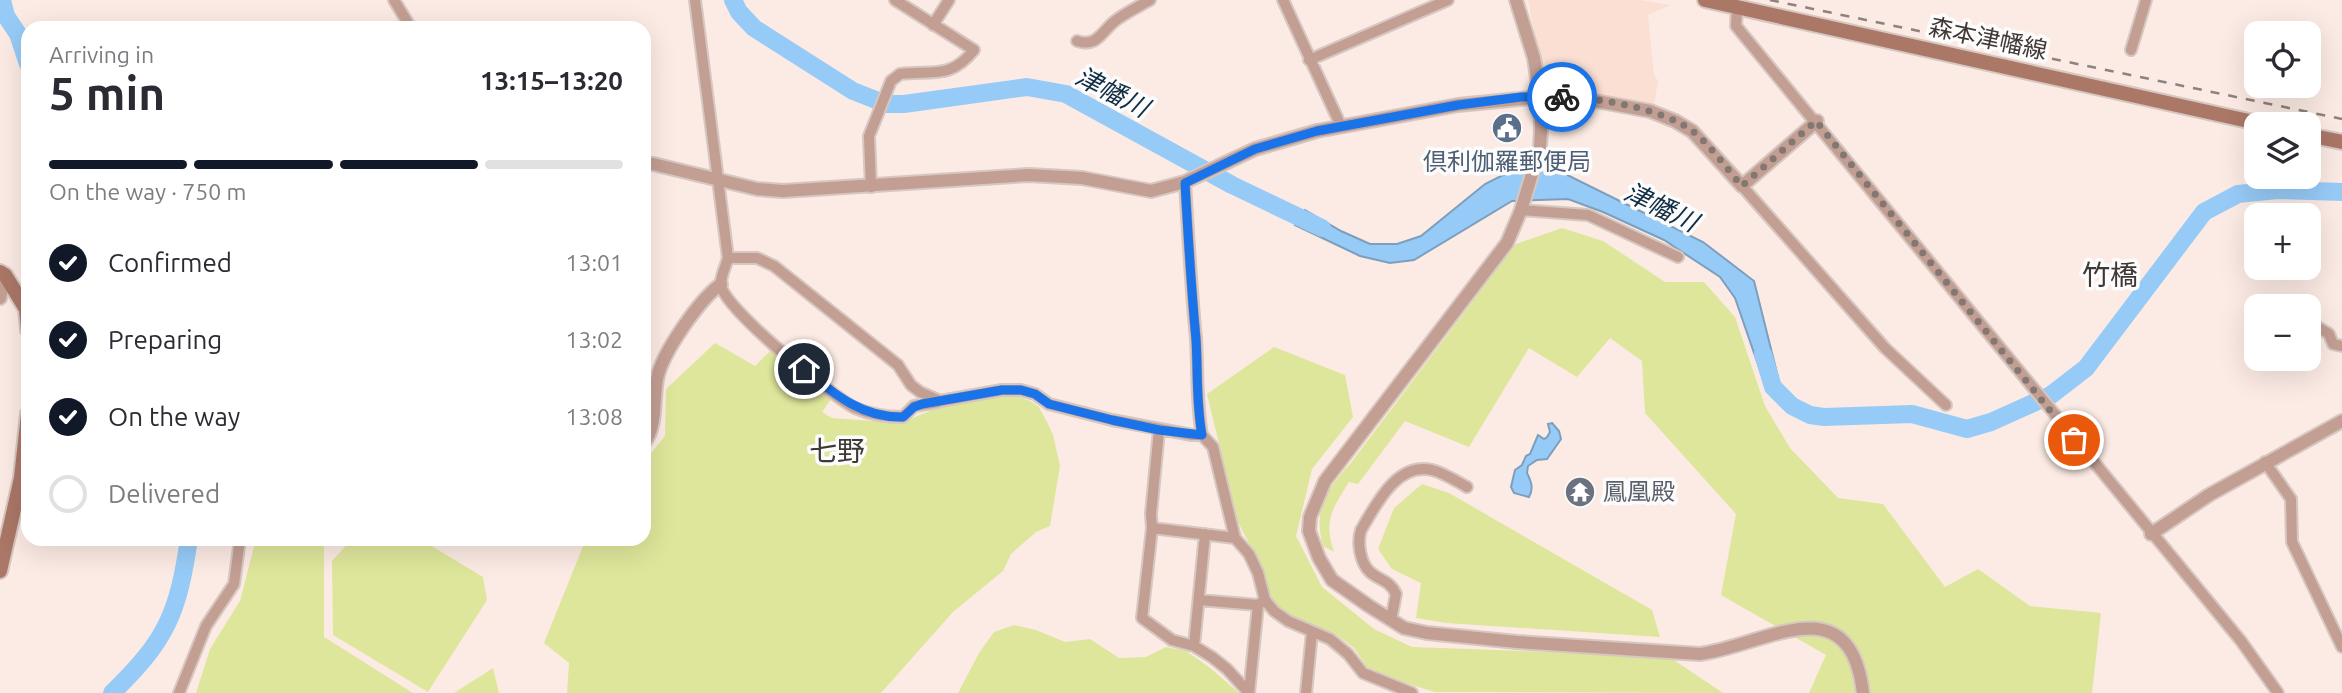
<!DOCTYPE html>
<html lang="en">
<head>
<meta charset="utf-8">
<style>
  :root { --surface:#fff; --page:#f7f7f7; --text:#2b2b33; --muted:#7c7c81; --line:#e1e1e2; --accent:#111827 }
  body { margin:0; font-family:Ubuntu,"Noto Sans JP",sans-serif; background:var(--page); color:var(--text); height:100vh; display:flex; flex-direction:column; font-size:26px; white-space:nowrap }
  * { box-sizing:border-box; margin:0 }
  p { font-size:23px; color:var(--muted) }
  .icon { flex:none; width:38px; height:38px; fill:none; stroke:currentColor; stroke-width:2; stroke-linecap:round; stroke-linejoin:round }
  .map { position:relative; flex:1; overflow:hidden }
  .sheet { position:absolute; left:21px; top:21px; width:630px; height:525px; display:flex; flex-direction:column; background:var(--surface); border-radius:21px; box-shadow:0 7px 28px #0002 }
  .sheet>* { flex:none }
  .tools { position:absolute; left:2244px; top:21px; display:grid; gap:14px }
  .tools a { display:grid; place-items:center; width:77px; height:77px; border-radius:14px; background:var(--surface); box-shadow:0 7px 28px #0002; font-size:35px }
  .pin { position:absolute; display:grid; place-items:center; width:60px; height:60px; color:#fff; margin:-30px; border:4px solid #fff; border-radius:50%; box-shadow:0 2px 7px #0007 }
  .courier { position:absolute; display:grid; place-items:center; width:70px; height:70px; margin:-35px; border:5px solid #1a73e8; border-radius:50%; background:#fff; color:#222; box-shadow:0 2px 9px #0007 }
  .overview em { font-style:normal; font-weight:700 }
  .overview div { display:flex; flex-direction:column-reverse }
  .overview { display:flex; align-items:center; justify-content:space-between; height:119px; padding:0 28px }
  h1 { font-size:46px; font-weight:700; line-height:52px }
  .bar { display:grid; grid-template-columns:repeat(4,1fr); gap:10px 7px; align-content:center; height:84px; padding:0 28px }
  .bar i { height:9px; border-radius:5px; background:var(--line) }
  .bar .active { background:var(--accent) }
  .bar p { grid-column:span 4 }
  ol { padding:0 28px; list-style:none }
  li { display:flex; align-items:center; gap:21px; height:77px }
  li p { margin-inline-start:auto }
  li .icon { padding:7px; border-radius:50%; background:var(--accent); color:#fff; stroke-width:4 }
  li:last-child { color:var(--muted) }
  li i { width:38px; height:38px; border:4px solid var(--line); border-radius:50% }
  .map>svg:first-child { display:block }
  .built { fill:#fbdfd3 }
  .green { fill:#dee69b }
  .water { fill:#97cbf7; stroke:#7d9fbd; stroke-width:2 }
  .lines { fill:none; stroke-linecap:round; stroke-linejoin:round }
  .river { stroke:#97cbf7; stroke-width:18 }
  .minor-casing { stroke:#d6c7c1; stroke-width:14 }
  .tertiary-casing { stroke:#d6c7c1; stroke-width:16 }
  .secondary-casing { stroke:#d6c7c1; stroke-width:18 }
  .minor { stroke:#c39e93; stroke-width:10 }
  .tertiary { stroke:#c39e93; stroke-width:12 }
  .secondary { stroke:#ab7767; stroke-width:14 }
  .rail { stroke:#8e827e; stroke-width:2.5; stroke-dasharray:9 9; stroke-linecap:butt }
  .done { stroke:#827772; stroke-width:7; stroke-dasharray:0 12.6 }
  .route { stroke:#1a73e8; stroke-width:9 }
  .labels { text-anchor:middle; stroke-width:7; stroke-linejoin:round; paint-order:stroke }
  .street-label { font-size:24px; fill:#403835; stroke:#fcfcfc }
  .service-label { font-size:24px; fill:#4e5e75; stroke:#fcfcfc }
  .worship-label { font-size:24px; fill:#5b616d; stroke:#fcfcfc; text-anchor:start }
  .water-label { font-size:26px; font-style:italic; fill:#112e44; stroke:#fcfcfc }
  .quarter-label { font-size:28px; fill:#403835; stroke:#fcfcfc }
</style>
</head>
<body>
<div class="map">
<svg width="2342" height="693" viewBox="0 0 2342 693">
  <rect width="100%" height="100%" fill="#fcebe4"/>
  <!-- built -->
  <path class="built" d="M1528,0H1641L1671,5L1648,15L1654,75L1658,81L1654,105L1558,89L1549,83L1539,57Z"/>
  <!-- green -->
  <path class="green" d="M1562,228L1603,241L1665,282H1704L1735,317L1765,406L1790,448L1838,498L1883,504L1945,587L1978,569L2030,606L2101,613L2092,693H1809L1826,655L1721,595L1736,514L1645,413L1642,361L1610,338L1577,377L1529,348L1469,447L1405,421L1358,484L1349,482C1333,508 1323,521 1334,552L1323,546C1313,510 1326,490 1350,464L1516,244Z
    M715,343L755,366L771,350L794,366L832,398L822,412L832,418L901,423L932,410L968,401L1014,395L1030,401L1039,407L1048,424L1053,435L1060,466L1050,526L1036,532L1011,554L1003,571L953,612L881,693H567L569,663L544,643L586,539H644V462L665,436L666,389Z
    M1274,347L1345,375L1353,417L1312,469L1296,536L1322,587L1374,629L1412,647L1668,656L1723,693L1435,692L1402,682L1367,667L1354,648L1334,633L1313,628L1298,621L1272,603L1257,559L1238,522L1207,394Z
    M1422,484L1449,493L1652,610L1660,637L1446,623L1416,618L1421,583L1392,569L1378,549L1394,508Z
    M256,539H331L324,546V637L413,693H196L210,649L240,601Z
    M352,539H420L483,577L487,600L428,692L333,635L332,561Z
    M1014,625L1036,630L1065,642L1090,639L1119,658L1146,657L1166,647L1186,651L1209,667L1239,693H958L979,653L994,632Z
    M493,668L499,693H454Z"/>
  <!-- water -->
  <path class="water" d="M1551,167L1703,242L1754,281L1778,377L1763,379L1735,298L1720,277L1664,240L1603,212L1568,199L1512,201L1414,260L1390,263L1360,256L1295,225L1305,210L1341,231L1370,244H1397L1421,236L1485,184L1507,173Z
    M1552,423L1559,431L1561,439L1547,459L1537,460L1528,466L1527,473C1531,481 1534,488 1529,497L1514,493L1511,487L1515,470L1522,465L1526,456L1530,454L1538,435L1544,439L1547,437L1550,432L1548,424Z"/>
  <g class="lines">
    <!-- river -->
    <path class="river" d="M2,0L6,16L18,34L28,64
      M733,0L739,12L754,28L853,91L886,104H904L1027,87L1066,94L1232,185L1322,228
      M1763,354L1773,387L1792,406L1810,415L1824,417L1912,414L1967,429L1991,422L2051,395L2086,368L2204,212L2238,194L2277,190L2342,192
      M112,693C167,640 178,613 189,539"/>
    <!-- minor casing -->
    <g class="minor-casing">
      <path id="minor" d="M394,0L411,28
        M695,0L728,258C726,266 720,277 721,285C723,308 832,396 855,408C869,414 888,417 903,417L914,406L938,402
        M1283,0L1341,126
        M1737,8L1736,26L2241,641L2278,693
        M933,25L949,0
        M1077,41C1097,48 1102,31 1115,21C1125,13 1138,7 1150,0
        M2131,50L2146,0
        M1309,60L1448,0
        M1742,186L1885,348L1946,405
        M871,187L869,136L891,81L900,74C932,70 950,80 974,50L895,0
        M1521,210L1588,215L1678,257
        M728,258H757L774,266L898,365L911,385L920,392L940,401L1002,390H1021L1035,394L1049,404L1112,420L1192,435H1202C1196,403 1198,371 1196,339C1191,286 1188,235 1185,182
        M2308,321L2329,334L2333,344L2342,346
        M1159,430L1151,514L1152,528L1142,618L1172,640L1194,646L1212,657L1227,669L1249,693
        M1202,435L1213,447L1235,538L1249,554L1258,573L1265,600L1274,611L1288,621L1330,639L1348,654L1363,673L1412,693
        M2265,462L2291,499L2292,542L2342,647
        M1152,528L1235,538
        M1199,600L1258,605
        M1391,620L1396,594C1390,580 1380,581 1370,572C1360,563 1357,542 1361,530C1376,505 1396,462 1432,470C1444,473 1456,481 1467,487
        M1194,646L1205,534
        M179,693L206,626L234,584L240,539
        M1249,693L1258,605L1265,600
        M1306,693L1312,632"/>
    </g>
    <!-- tertiary casing -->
    <g class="tertiary-casing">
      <path id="tertiary" d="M1516,0L1534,58L1540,97L1541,128L1540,148L1521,210L1507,243L1325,481L1310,517L1309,531L1319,558L1332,580L1369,606L1404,628L1427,633L1517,642L1700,654C1766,645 1850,583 1863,693
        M644,164H653L757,189L783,191L1029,175L1082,178L1151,191L1185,182L1255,149L1317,131L1458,105L1540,97H1574L1650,111L1675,121L1692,131L1742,186L1817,121
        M0,298L5,275
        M644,443C657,427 653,400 657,379C662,353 699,300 721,284
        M2151,534L2209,495L2342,421"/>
    </g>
    <!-- secondary casing -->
    <g class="secondary-casing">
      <path id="secondary" d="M1705,0L2262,124
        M2308,135L2342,142
        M0,272L5,275L26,309L28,330
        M0,571L21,478L28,414"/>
    </g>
    <!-- minor -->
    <use href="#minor" class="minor"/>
    <!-- tertiary -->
    <use href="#tertiary" class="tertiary"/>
    <!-- secondary -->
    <use href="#secondary" class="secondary"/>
    <!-- rail -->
    <path class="rail" d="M1770,0L2342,119"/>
  </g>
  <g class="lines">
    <!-- done -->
    <path class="done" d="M1562,97C1596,97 1663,109 1691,130C1709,143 1727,169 1742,186L1816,121L2074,440"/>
    <!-- route -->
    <path class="route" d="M804,369C834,394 862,418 903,417L914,407L922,404L1002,390H1021L1035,394L1049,404L1112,420L1159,430L1202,435C1196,403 1198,371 1196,339C1191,287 1188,235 1185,183L1255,149L1317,131L1458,105L1521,97H1562"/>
  </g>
  <!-- icons -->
  <defs>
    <g id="civic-disc" transform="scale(1.575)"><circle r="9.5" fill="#5c6f8a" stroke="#fcfcfc"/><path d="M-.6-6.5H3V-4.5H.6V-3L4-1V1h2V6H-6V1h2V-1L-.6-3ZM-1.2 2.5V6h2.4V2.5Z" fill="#fff"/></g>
    <g id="temple-disc" transform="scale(1.575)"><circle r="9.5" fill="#6b7280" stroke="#fcfcfc"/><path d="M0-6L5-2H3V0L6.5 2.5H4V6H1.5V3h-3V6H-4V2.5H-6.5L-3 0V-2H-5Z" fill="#fff"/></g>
  </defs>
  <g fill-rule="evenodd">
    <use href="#civic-disc" x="1507" y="128"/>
    <use href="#temple-disc" x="1580" y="492"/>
  </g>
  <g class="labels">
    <!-- street labels -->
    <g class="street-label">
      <text transform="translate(1988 39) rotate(12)" y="8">森本津幡線</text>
    </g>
    <!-- service labels -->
    <g class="service-label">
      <text x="1507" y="170">倶利伽羅郵便局</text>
    </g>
    <!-- worship labels -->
    <g class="worship-label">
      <text x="1603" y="500">鳳凰殿</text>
    </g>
    <!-- water labels -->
    <g class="water-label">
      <text transform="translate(1112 92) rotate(27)" y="9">津幡川</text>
      <text transform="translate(1661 207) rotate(26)" y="9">津幡川</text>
    </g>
    <!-- quarter labels -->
    <g class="quarter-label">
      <text x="2110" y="285">竹橋</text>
      <text x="837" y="461">七野</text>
    </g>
  </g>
</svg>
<div class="tools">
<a><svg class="icon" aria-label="locate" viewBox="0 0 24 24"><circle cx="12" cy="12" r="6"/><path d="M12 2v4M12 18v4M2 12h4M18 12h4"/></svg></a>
<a><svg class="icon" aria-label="layers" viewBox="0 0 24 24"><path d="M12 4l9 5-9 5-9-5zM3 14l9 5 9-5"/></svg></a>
<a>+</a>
<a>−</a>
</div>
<div class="pin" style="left:2074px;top:440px;background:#ea580c"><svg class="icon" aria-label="bag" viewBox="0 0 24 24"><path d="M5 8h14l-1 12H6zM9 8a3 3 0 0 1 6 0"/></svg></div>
<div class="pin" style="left:804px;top:369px;background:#1f2937"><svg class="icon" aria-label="home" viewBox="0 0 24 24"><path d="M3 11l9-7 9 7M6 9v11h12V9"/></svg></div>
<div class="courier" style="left:1562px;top:97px"><svg class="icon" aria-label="bike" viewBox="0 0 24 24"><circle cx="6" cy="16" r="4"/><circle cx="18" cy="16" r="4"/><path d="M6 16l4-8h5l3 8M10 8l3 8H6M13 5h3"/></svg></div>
<section class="sheet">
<div class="overview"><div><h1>5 min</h1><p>Arriving in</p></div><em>13:15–13:20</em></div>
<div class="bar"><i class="active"></i><i class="active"></i><i class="active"></i><i></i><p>On the way · 750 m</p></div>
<ol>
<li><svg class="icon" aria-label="check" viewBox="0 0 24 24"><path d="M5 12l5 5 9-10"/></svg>Confirmed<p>13:01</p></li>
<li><svg class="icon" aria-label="check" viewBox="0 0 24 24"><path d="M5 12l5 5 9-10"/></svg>Preparing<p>13:02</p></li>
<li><svg class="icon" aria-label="check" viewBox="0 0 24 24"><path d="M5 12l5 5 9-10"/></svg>On the way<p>13:08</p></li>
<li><i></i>Delivered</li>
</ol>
</section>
</div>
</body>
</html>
